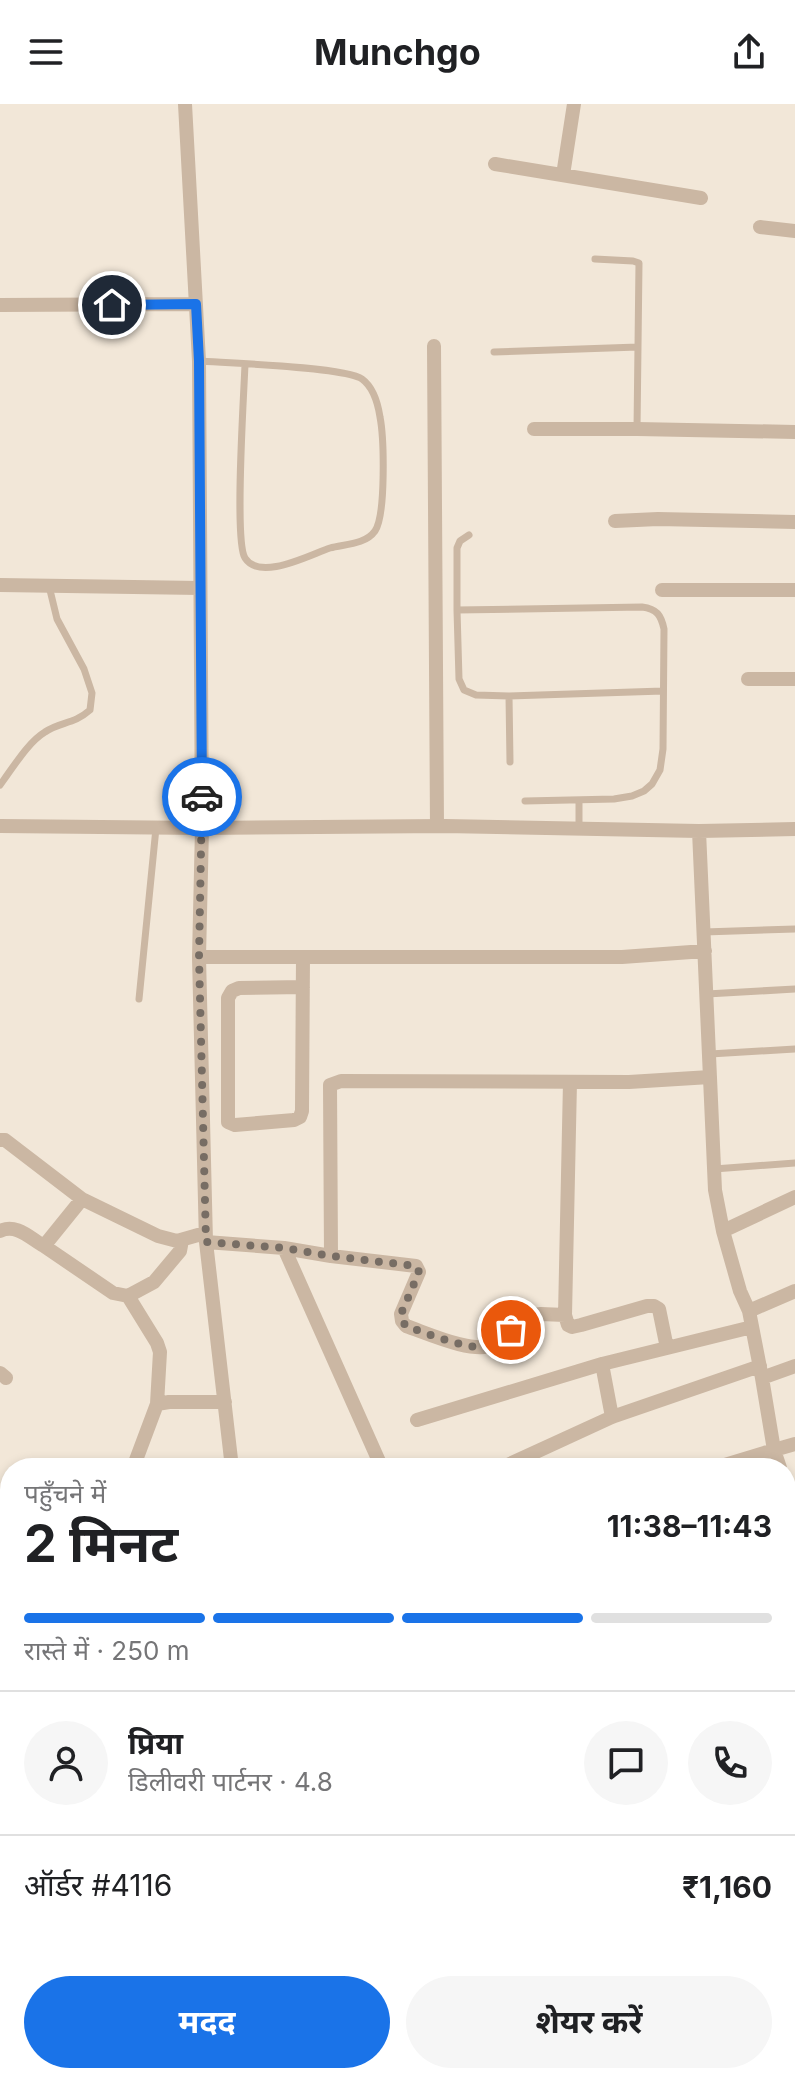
<!DOCTYPE html>
<html lang="hi">
<head>
<meta charset="utf-8">
<style>
  :root { --surface:#fff; --page:#f6f6f6; --text:#202124; --muted:#757577; --line:#e0e0e0; --accent:#1a73e8 }
  body { margin:0; font-family:Inter,"Noto Sans Devanagari",sans-serif; background:var(--page); color:var(--text); height:100vh; display:flex; flex-direction:column; font-size:30px; white-space:nowrap }
  * { box-sizing:border-box; margin:0 }
  p { font-size:26px; color:var(--muted) }
  .icon { flex:none; width:44px; height:44px; fill:none; stroke:currentColor; stroke-width:2; stroke-linecap:round; stroke-linejoin:round }
  .map { position:relative; flex:1; overflow:hidden }
  .drawer { position:absolute; left:0px; top:1354px; width:796px; height:626px; display:flex; flex-direction:column; background:var(--surface); border-radius:32px 32px 0 0; box-shadow:0 4px 12px #0003 }
  .drawer>* { flex:none }
  .pin { position:absolute; display:grid; place-items:center; width:68px; height:68px; color:#fff; margin:-34px; border:4px solid #fff; border-radius:50%; box-shadow:0 2px 8px #0007 }
  .courier { position:absolute; display:grid; place-items:center; width:80px; height:80px; margin:-40px; border:6px solid #1a73e8; border-radius:50%; background:#fff; color:#222; box-shadow:0 2px 10px #0007 }
  .summary em { font-style:normal; font-weight:700 }
  .summary div { display:flex; flex-direction:column-reverse }
  .summary { display:flex; align-items:center; justify-content:space-between; height:136px; padding:0 24px }
  h1 { font-size:52px; font-weight:700; line-height:60px }
  .bar { display:grid; grid-template-columns:repeat(4,1fr); gap:12px 8px; align-content:center; height:96px; padding:0 24px }
  .bar i { height:10px; border-radius:6px; background:var(--line) }
  .bar .on { background:var(--accent) }
  .bar p { grid-column:span 4 }
  .line { display:flex; align-items:center; gap:20px; padding:0 24px; border-top:2px solid var(--line) }
  .line div { flex:1 }
  .round { display:grid; place-items:center; flex:none; width:84px; height:84px; border-radius:42px; background:var(--page) }
  .cta { display:flex; gap:16px; margin-top:auto; padding:16px 24px }
  .cta a { flex:1; height:92px; border-radius:48px; background:var(--accent); color:#fff; font-size:32px; font-weight:700; line-height:92px; text-align:center }
  .cta a+a { background:var(--page); color:var(--text) }
  header { display:flex; justify-content:space-between; align-items:center; height:104px; padding:0 24px; background:var(--surface); font-size:36px; font-weight:700 }
  .map>svg:first-child { display:block }
  .lines { fill:none; stroke-linecap:round; stroke-linejoin:round }
  .lane { stroke:#cbb7a3; stroke-width:7 }
  .street { stroke:#cbb7a3; stroke-width:14 }
  .done { stroke:#776d64; stroke-width:8; stroke-dasharray:0 14.4 }
  .route { stroke:#1a73e8; stroke-width:10 }
</style>
</head>
<body>
<header><svg class="icon" aria-label="menu" viewBox="0 0 24 24"><path d="M4 6h16M4 12h16M4 18h16"/></svg>Munchgo<svg class="icon" aria-label="share" viewBox="0 0 24 24"><path d="M12 15V3M7 8l5-5 5 5M5 13v7h14v-7"/></svg></header>
<div class="map">
<svg width="795" height="1979" viewBox="0 0 795 1979">
  <rect width="100%" height="100%" fill="#f2e7d8"/>
  <g class="lines">
    <!-- lane -->
    <path class="lane" d="M595,155L633,157L639,159L637,325
      M494,248L638,243
      M199,257C227,259 346,263 362,275C373,283 378,300 380,313C384,334 386,411 375,427C365,441 344,440 330,444C311,450 260,478 245,454C234,437 244,290 245,260
      M469,431L460,437L457,444V506L642,503C657,505 661,511 664,525L663,645L660,666L652,680L644,687L632,692L614,695L525,697
      M457,506L459,575L464,586L476,591L509,592L663,587
      M509,592L510,658
      M0,681C13,664 27,639 45,628C61,617 73,621 90,606L92,589L84,565L57,515L49,482
      M579,697V724
      M704,828L795,825
      M707,890L795,885
      M139,895L156,724
      M710,950L795,945
      M714,1065L795,1059"/>
    <!-- street -->
    <path class="street" d="M185,0L199,257L202,724L199,853L206,1138L232,1364
      M495,60L701,94
      M563,71L574,0
      M760,123L795,127
      M0,201L196,200
      M434,242L437,722
      M534,325H637L795,328
      M615,417L658,415L795,418
      M0,481L200,484
      M662,486H795
      M748,575H795
      M0,722L202,724L445,722L699,727L795,725
      M699,727L715,1086L723,1127L740,1187L749,1207L762,1274L795,1262
      M199,853H622L705,847
      M303,853L302,1007L300,1013L294,1016L235,1021L228,1018V894L232,887L239,884L303,883
      M570,978L565,1211L568,1221L572,1223L581,1221L647,1202H654L659,1205L667,1244
      M0,1036H5L82,1095L158,1132L177,1137L205,1129
      M0,1127C16,1119 30,1134 44,1142L82,1095
      M723,1127L795,1093
      M206,1138L284,1144L382,1364
      M44,1142L113,1189L128,1192L154,1178L180,1147L182,1136
      M284,1144L331,1152L330,981L341,977L629,978L710,973
      M331,1152L416,1162L419,1168L401,1210L402,1217L406,1222C427,1229 472,1250 493,1241L529,1212L541,1210L565,1211
      M128,1192L157,1239L160,1248L157,1300
      M749,1207L795,1187
      M602,1260L612,1313
      M0,1269L6,1274
      M762,1274L774,1346L795,1340
      M417,1316L602,1260L752,1223
      M133,1364L157,1300L169,1298H225
      M501,1364L612,1313L760,1262
      M715,1364L774,1346L780,1364
      M786,1381L795,1409
      M0,1395L10,1396
      M786,1439L795,1436
      M786,1536L795,1533
      M0,1579L10,1582
      M786,1743L795,1755
      M55,1970V1979
      M196,1979L197,1970
      M361,1979V1970
      M442,1979V1970
      M524,1979V1970
      M772,1979L773,1970"/>
  </g>
  <g class="lines">
    <!-- done -->
    <path class="done" d="M202,693L199,853L206,1138L284,1144L331,1152L416,1162L419,1168L401,1210L402,1217L406,1222C423,1228 475,1249 491,1242C498,1238 505,1231 511,1226"/>
    <!-- route -->
    <path class="route" d="M112,201L196,200L199,257L202,693"/>
  </g>
</svg>
<div class="pin" style="left:511px;top:1226px;background:#ea580c"><svg class="icon" aria-label="bag" viewBox="0 0 24 24"><path d="M5 8h14l-1 12H6zM9 8a3 3 0 0 1 6 0"/></svg></div>
<div class="pin" style="left:112px;top:201px;background:#1f2937"><svg class="icon" aria-label="home" viewBox="0 0 24 24"><path d="M3 11l9-7 9 7M6 9v11h12V9"/></svg></div>
<div class="courier" style="left:202px;top:693px"><svg class="icon" aria-label="car" viewBox="0 0 24 24"><path d="M5 17H2v-5l4-1 3-4h7l3 4 3 1v5h-3M9 17h6M6 11h13"/><circle cx="7" cy="17" r="2"/><circle cx="17" cy="17" r="2"/></svg></div>
<section class="drawer">
<div class="summary"><div><h1>2 मिनट</h1><p>पहुँचने में</p></div><em>11:38–11:43</em></div>
<div class="bar"><i class="on"></i><i class="on"></i><i class="on"></i><i></i><p>रास्ते में · 250 m</p></div>
<div class="line" style="height:144px"><a class="round"><svg class="icon" aria-label="person" viewBox="0 0 24 24"><circle cx="12" cy="8" r="4"/><path d="M4 21q1-7 8-7t8 7"/></svg></a><div><b>प्रिया</b><p>डिलीवरी पार्टनर · 4.8</p></div><a class="round"><svg class="icon" aria-label="chat" viewBox="0 0 24 24"><path d="M4 5h16v11H9l-5 4z"/></svg></a><a class="round"><svg class="icon" aria-label="phone" viewBox="0 0 24 24"><path d="M5 4h4l2 5-3 2q2 4 5 5l2-3 5 2v4C11 20 4 13 5 4z"/></svg></a></div>
<div class="line" style="height:104px"><div>ऑर्डर #4116</div><b>₹1,160</b></div>
<div class="cta"><a>मदद</a><a>शेयर करें</a></div>
</section>
</div>
</body>
</html>
